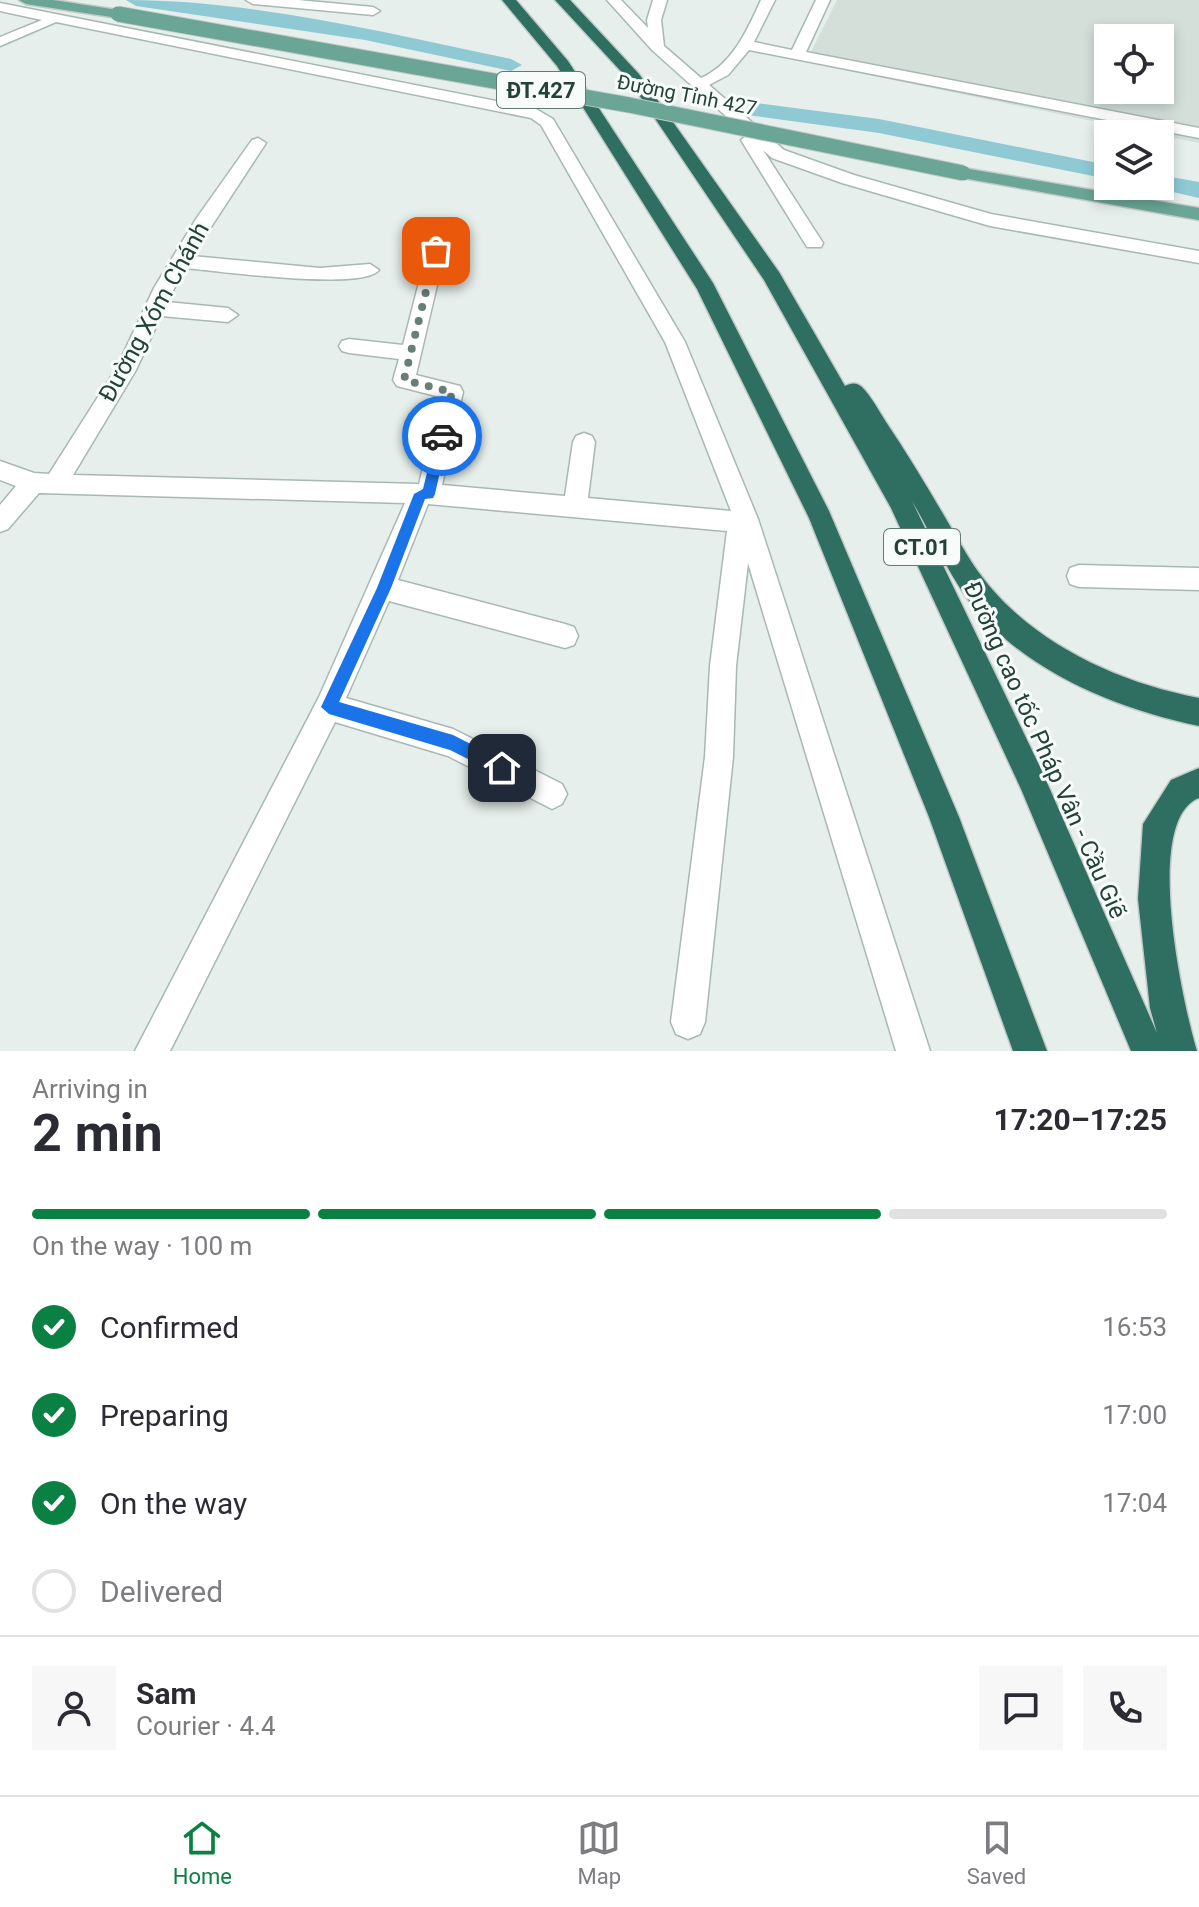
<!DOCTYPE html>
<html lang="en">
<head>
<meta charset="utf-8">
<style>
  :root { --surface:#fff; --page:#f7f7f7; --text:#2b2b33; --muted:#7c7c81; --line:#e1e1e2; --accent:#0b8043 }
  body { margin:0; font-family:Roboto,sans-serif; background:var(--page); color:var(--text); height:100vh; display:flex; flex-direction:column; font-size:30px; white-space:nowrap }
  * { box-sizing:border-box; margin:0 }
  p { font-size:26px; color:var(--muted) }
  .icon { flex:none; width:44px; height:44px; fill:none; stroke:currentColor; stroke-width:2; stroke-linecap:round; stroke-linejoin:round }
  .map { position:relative; height:1051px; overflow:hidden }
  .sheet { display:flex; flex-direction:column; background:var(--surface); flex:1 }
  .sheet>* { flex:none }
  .buttons { position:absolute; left:1094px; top:24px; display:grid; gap:16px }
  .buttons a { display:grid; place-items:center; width:80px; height:80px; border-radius:0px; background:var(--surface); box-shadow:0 4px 12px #0003; font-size:40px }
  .pin { position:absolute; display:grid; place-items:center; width:68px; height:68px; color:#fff; margin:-34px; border-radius:16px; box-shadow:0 4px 12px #0006 }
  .courier { position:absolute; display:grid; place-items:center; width:80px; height:80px; margin:-40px; border:6px solid #1a73e8; border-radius:50%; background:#fff; color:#222; box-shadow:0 2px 10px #0007 }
  .overview em { font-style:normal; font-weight:700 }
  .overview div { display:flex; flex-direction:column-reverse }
  .overview { display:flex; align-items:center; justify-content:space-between; height:136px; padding:0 32px }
  h1 { font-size:52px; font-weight:700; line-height:60px }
  .bar { display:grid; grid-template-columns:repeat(4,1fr); gap:12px 8px; align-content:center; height:96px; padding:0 32px }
  .bar i { height:10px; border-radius:6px; background:var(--line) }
  .bar .on { background:var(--accent) }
  .bar p { grid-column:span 4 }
  .line { display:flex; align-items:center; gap:20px; padding:0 32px; border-top:2px solid var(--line) }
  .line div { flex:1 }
  .round { display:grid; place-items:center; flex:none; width:84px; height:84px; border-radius:0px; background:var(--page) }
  ol { padding:0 32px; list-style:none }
  li { display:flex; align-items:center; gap:24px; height:88px }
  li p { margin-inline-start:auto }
  li .icon { padding:8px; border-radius:50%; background:var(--accent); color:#fff; stroke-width:4 }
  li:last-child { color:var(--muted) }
  li i { width:44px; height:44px; border:4px solid var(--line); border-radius:50% }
  .menu { display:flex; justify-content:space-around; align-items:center; height:112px; border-top:2px solid var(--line); background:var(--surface); font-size:22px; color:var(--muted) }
  .menu a { display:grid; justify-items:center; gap:4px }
  .menu .on { color:var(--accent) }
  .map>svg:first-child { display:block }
  .built { fill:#d4dfda; fill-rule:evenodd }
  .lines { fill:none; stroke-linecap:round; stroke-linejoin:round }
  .canal { fill:#8ec9d4; fill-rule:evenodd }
  .minor-casing { stroke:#a8b8b2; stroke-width:3 }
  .major-casing { stroke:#c2cac8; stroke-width:3 }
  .highway-casing { stroke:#c2cac8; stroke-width:3 }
  .minor { fill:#fff; fill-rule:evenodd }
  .major { fill:#6aa596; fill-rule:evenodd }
  .highway { fill:#2f6f62; fill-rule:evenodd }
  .major-bridge-casing { stroke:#c2cac8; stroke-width:17; stroke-linecap:butt }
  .major-bridge { stroke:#6aa596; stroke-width:15 }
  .route { fill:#1a73e8 }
  .done { stroke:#687f78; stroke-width:8; stroke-dasharray:0 14.4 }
  .labels { text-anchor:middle; stroke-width:6; stroke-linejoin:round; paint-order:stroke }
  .far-street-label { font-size:20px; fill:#24423a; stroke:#f7fbf9 }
  .shield { fill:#f7fbf9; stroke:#637a73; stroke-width:2 }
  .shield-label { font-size:22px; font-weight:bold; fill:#24423a }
  .street-label { font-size:24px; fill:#24423a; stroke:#f7fbf9 }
</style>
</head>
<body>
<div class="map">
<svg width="1199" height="1051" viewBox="0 0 1199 1051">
  <rect width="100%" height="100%" fill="#e6efeb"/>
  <!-- built -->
  <path class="built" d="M837,0H1199V143L806,62ZM1108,38H1160V90H1108Z"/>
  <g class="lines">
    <!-- canal -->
    <path class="canal" d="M126,0C253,0 388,33 511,59L522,65L511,71L365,40L136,6Z
      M756,103L879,119L1108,165V179L879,133L748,115L745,110Z
      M1160,175L1199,182V198L1151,187L1160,186Z"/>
    <!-- minor casing -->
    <g class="minor-casing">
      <path id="minor" d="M246,0H298L373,7L380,11L373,15L253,4Z
        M607,0H621L648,28L647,20L653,0H667L661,20L664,46L701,78C733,64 747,30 761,0H775L754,42L792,50L816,0H830L806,52L1199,128V138L749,50L728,75L709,85L784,150L854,175L991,214L1199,251V263L990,226L842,183L772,158L763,150L823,243L821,247H807L741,140L747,135L652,50Z
        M0,3L536,109L553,119L685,342L758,519L930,1051H896L748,563L736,666L733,757L705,1022L700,1034L688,1039L676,1034L671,1022L705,757L710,666L727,531L428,504L398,580L565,624L574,627L578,636L574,645L565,648L389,601L346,698L453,729L562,784L567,794L562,804L552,809L448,756L335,722L170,1051H135L319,697L405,503L39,493L8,529L0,532V505L16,486L0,480V461L34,473L49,474L117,367L154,288L196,219L252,140L258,138L266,143L192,256L320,268L370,264L379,270C363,291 217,271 185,268L167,302L228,308L238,315L228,322L161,316L136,370L73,475L419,484L440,397L397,386L393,380L399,359L349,353L342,351L339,346L342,341L349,339L403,345L427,251L436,245L445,251L416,375L460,386L463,392L442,485L565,496L573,442L576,436L584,433L592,436L595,442L588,498L731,511L665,342L541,125L531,118L56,22L0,46V37L42,20L0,11Z
        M1079,565L1199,568V590L1079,587L1070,584L1067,576L1070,568Z"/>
    </g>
    <!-- major casing -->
    <g class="major-casing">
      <path id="major" d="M19,0H53L118,10L125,14L118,18L26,4Z
        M963,168L1199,208V220L957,177L954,173L957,169Z"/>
    </g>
    <!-- highway casing -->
    <g class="highway-casing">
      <path id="highway" d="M502,0H516L568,61L713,283L829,511L959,817L1047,1051H1013L929,817L809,518L697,289L557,66Z
        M555,0H570L639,74L779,272L845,386C851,383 856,382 862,387C871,396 879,411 886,422C915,465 940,509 966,553C1014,635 1109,681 1199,698V726C1115,709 1019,669 967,598C945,568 931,533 912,501L1041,769L1157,1033L1150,1008L1138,899L1143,824L1171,780L1199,768V798C1142,820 1183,1005 1197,1051H1131L1021,789L891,508L764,280L629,80Z"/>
    </g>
    <!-- minor -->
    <use href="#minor" class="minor"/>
    <!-- major -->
    <use href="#major" class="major"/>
    <!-- highway -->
    <use href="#highway" class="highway"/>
    <!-- major-bridge casing -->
    <g class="major-bridge-casing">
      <path id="major-bridge" d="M118,14L629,105L963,173"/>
    </g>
    <!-- major-bridge -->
    <use href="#major-bridge" class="major-bridge"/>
  </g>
  <!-- route -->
  <path class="route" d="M442,431L448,436L435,494L433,498L425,499L391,588L339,702L453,735L508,763L510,768L502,776L450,750L329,714L321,707L377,588L414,494L423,489L436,436Z"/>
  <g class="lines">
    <!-- done -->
    <path class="done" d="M436,251L404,380L452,392L442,436"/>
  </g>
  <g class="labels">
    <!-- far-street labels -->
    <g class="far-street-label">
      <text transform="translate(687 95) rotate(11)" y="7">Đường Tỉnh 427</text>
    </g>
    <!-- shield labels -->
    <g class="shield">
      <rect x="497" y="72" width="88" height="36" rx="6"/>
      <rect x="884" y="529" width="76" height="36" rx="6"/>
    </g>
    <g class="shield-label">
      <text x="541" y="98">ĐT.427</text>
      <text x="922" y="555">CT.01</text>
    </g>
    <!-- street labels -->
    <g class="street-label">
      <text transform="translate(154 312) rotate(-61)" y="8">Đường Xóm Chánh</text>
      <text transform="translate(1045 750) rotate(66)" y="8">Đường cao tốc Pháp Vân - Cầu Giẽ</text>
    </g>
  </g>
</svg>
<div class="buttons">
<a><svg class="icon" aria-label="locate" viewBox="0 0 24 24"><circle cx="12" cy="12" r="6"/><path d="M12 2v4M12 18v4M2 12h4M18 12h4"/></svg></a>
<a><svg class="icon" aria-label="layers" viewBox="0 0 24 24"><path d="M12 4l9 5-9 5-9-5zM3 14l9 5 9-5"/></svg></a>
</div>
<div class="pin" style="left:436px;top:251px;background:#ea580c"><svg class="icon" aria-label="bag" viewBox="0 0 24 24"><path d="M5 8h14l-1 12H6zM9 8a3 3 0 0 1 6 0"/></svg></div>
<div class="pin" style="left:502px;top:768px;background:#1f2937"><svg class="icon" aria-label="home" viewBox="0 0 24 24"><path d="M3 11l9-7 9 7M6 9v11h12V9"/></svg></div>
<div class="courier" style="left:442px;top:436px"><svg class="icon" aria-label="car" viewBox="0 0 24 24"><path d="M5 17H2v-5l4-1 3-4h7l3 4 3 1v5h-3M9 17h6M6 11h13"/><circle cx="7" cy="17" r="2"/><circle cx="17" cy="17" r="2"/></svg></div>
</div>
<section class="sheet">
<div class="overview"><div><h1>2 min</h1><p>Arriving in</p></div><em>17:20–17:25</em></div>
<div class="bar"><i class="on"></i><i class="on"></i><i class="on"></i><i></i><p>On the way · 100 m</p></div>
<ol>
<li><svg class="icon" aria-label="check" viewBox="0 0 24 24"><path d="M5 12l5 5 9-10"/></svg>Confirmed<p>16:53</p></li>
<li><svg class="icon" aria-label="check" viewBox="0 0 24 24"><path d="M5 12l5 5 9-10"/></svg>Preparing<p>17:00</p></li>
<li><svg class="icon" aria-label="check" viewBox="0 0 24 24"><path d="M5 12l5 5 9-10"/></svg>On the way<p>17:04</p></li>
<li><i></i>Delivered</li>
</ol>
<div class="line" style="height:144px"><a class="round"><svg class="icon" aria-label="person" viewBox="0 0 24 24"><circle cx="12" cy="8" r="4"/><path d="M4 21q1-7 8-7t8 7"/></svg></a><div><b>Sam</b><p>Courier · 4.4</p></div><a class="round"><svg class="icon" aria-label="chat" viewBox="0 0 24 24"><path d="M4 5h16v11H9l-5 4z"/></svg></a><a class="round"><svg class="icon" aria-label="phone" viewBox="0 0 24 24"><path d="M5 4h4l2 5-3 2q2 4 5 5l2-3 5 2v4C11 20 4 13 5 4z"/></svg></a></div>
</section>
<nav class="menu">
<a class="on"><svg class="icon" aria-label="home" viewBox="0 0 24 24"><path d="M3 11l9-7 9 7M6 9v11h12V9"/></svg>Home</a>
<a><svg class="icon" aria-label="map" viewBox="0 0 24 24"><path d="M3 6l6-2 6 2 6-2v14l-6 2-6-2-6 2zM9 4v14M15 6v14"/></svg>Map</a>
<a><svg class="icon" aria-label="saved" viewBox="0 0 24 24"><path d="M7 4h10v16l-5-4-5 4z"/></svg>Saved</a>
</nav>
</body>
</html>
